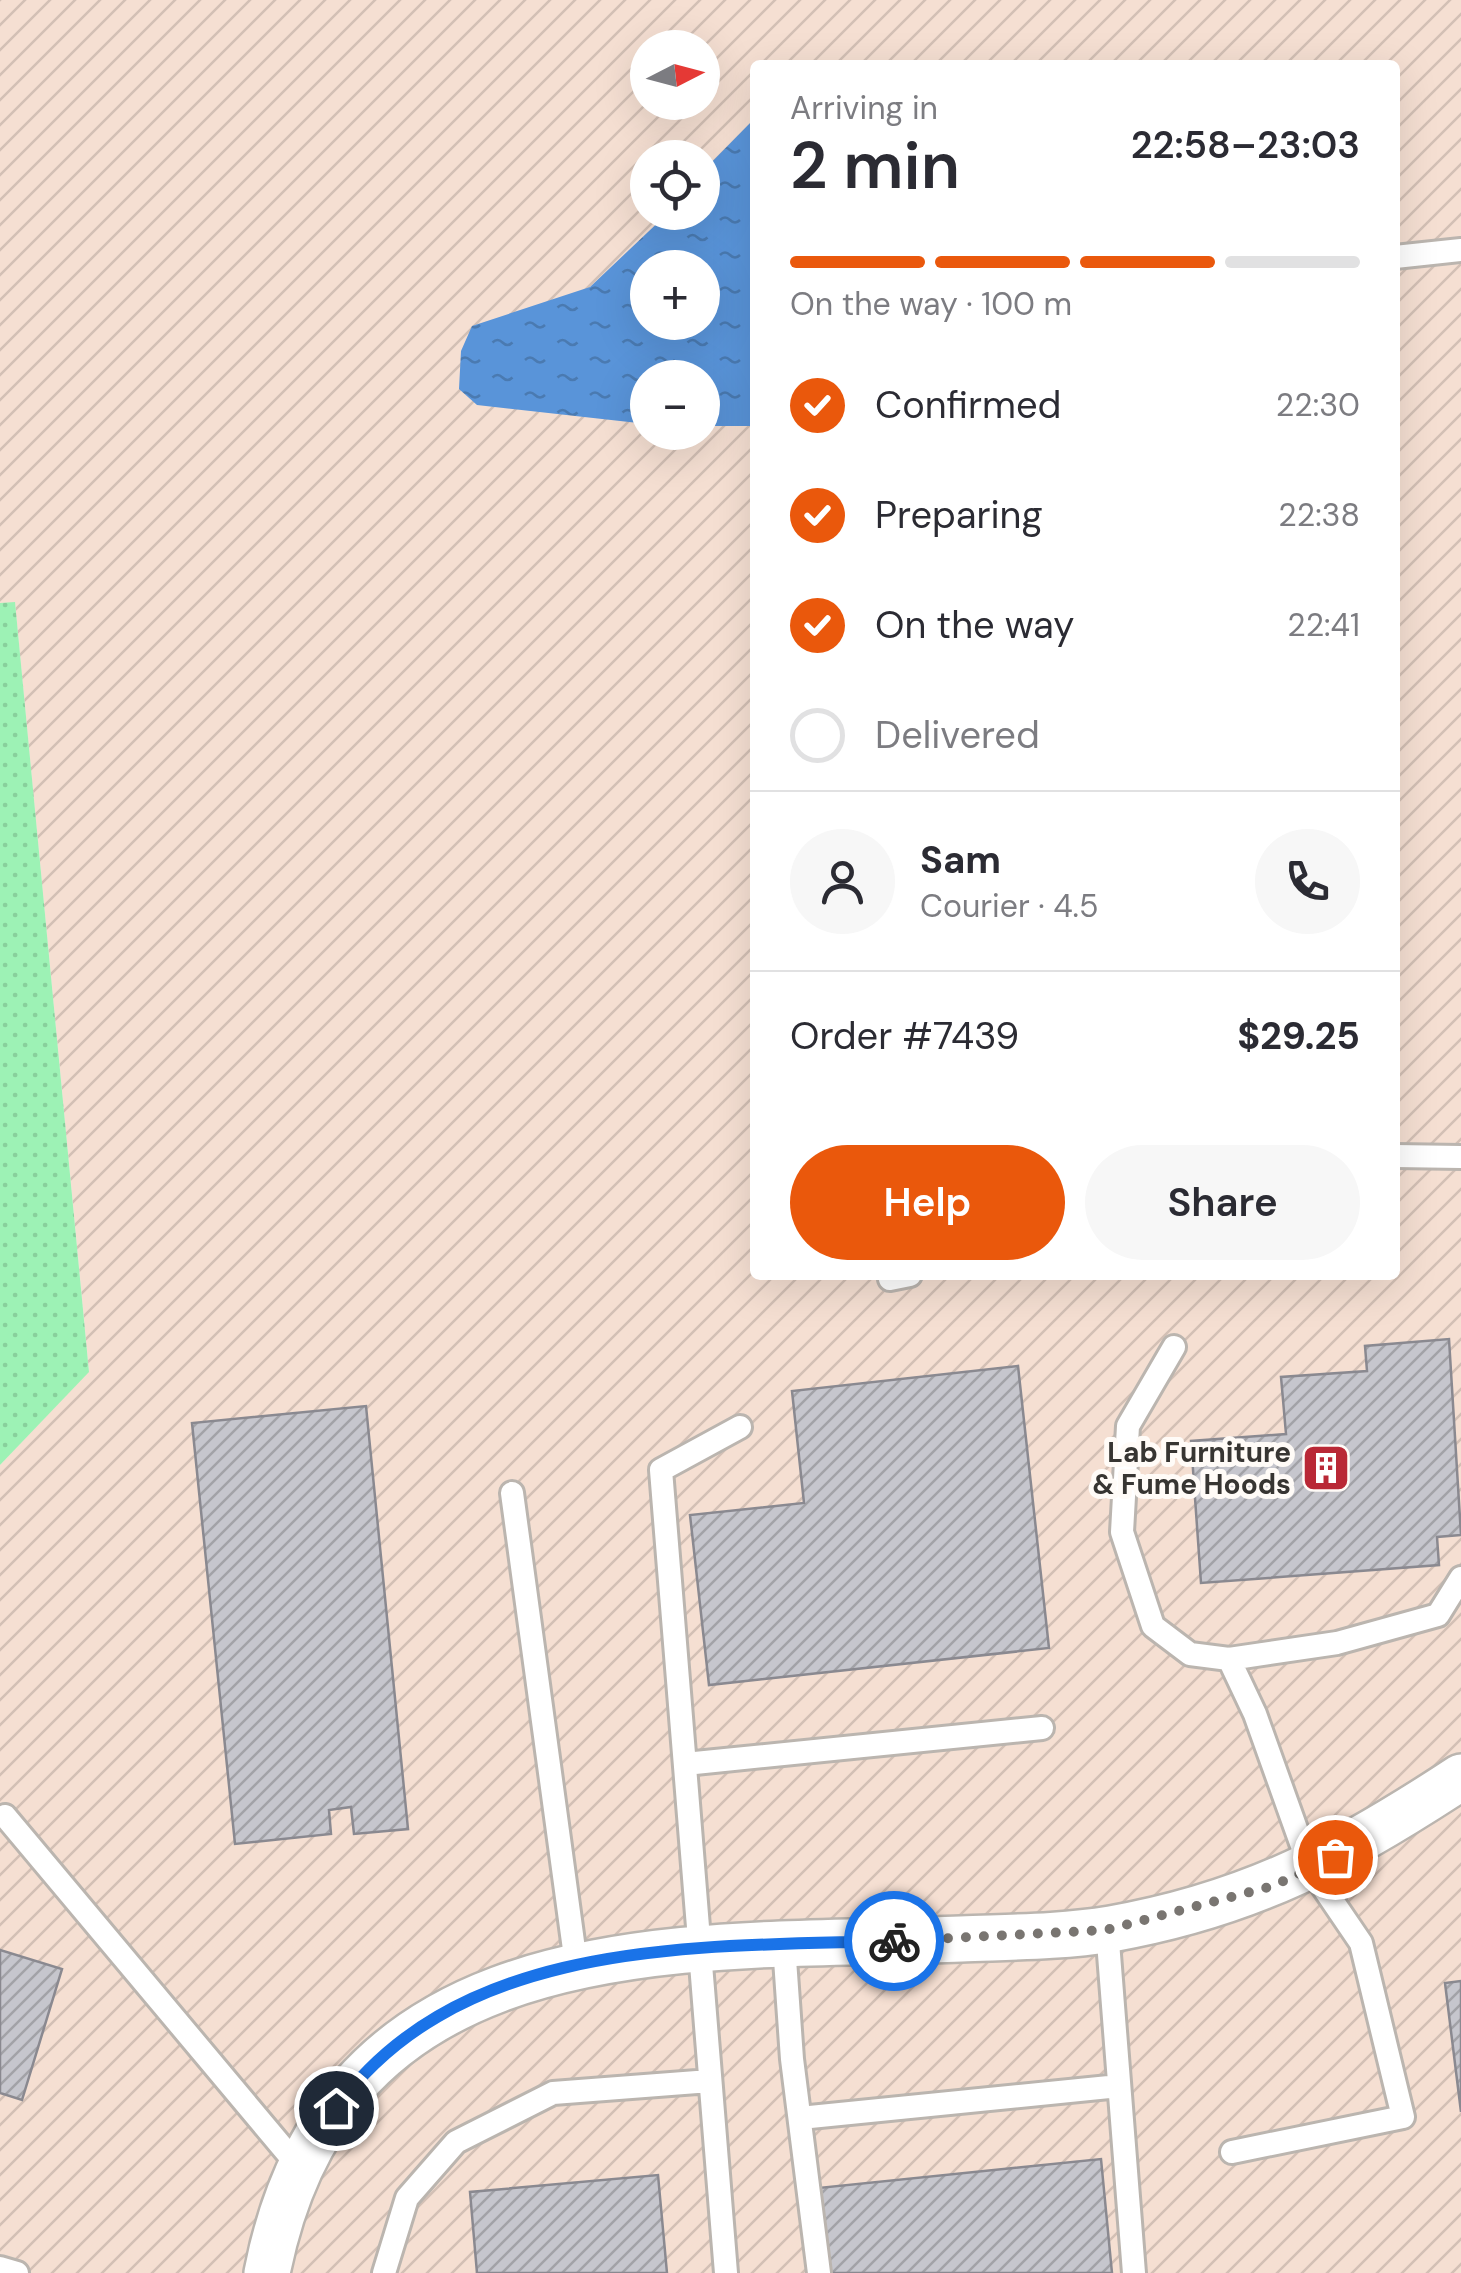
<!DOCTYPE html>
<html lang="en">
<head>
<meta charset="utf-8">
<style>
  :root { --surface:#fff; --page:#f7f7f7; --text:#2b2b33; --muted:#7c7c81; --line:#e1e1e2; --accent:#ea580c }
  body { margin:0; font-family:"DM Sans",sans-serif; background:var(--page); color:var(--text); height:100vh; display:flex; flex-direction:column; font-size:38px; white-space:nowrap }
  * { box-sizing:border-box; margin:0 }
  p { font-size:32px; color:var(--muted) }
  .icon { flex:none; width:55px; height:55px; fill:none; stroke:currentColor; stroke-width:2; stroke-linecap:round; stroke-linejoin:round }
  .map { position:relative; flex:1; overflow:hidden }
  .details { position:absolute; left:750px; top:60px; width:650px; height:1220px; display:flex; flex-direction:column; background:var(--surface); border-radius:10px; box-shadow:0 10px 40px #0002 }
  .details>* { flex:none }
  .needle { width:65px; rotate:84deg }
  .controls { position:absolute; left:630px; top:30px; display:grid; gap:20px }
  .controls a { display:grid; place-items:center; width:90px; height:90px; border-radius:50%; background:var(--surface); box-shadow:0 10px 40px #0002; font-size:50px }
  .pin { position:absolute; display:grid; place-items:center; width:85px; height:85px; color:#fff; margin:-42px; border:5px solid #fff; border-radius:50%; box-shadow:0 2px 10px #0007 }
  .courier { position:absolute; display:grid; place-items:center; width:100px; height:100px; margin:-50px; border:8px solid #1a73e8; border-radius:50%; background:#fff; color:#222; box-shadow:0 2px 12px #0007 }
  .summary em { font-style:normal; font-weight:600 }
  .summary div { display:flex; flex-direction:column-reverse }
  .summary { display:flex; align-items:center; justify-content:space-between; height:170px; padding:0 40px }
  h1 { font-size:65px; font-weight:600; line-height:75px }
  .bar { display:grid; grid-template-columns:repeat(4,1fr); gap:15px 10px; align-content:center; height:120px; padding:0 40px }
  .bar i { height:12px; border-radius:8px; background:var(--line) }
  .bar .on { background:var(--accent) }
  .bar p { grid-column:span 4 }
  .line { display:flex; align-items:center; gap:25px; padding:0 40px; border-top:2px solid var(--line) }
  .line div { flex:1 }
  .round { display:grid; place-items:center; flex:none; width:105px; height:105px; border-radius:52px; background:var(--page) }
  ol { padding:0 40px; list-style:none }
  li { display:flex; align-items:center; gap:30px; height:110px }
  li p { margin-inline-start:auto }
  li .icon { padding:10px; border-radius:50%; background:var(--accent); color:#fff; stroke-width:4 }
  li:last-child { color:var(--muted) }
  li i { width:55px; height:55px; border:5px solid var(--line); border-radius:50% }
  .cta { display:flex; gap:20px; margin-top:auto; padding:20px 40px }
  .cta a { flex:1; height:115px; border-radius:60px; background:var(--accent); color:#fff; font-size:40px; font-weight:600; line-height:115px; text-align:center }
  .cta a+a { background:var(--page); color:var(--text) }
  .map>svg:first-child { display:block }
  .industrial { fill:url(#industrial-furrows); fill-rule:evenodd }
  .park { fill:url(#park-dots) }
  .water { fill:url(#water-ripples); fill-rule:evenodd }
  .building { fill:url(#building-hatch); stroke:#8a8990; stroke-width:2.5 }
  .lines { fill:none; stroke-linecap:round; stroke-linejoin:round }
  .service-casing { stroke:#bbb5af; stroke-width:28 }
  .minor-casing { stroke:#bbb5af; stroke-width:50 }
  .service { stroke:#fff; stroke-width:22 }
  .minor { stroke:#fff; stroke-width:45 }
  .done { stroke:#797571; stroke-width:10; stroke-dasharray:0 18 }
  .route { stroke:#1a73e8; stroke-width:12 }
  .labels { text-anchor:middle; stroke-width:10; stroke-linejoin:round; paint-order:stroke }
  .poi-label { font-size:28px; font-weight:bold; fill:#373532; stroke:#fffbf7; text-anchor:end }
</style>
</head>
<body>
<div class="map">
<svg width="1461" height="2273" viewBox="0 0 1461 2273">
  <defs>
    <pattern id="industrial-furrows" width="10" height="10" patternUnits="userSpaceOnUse" patternTransform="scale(2.5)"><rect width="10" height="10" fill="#f5dfd2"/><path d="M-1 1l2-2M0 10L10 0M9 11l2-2" fill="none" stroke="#d3c0b5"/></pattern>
    <pattern id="park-dots" width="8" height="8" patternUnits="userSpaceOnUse" patternTransform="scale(2.5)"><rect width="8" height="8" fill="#9df2b5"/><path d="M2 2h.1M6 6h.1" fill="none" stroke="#88d09c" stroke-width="1.8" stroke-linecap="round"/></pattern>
    <pattern id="water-ripples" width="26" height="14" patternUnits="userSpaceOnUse" patternTransform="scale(2.5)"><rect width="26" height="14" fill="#5994d9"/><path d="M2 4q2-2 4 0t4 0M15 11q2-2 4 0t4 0" fill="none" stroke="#4a7ab1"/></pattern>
    <pattern id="building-hatch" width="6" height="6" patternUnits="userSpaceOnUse" patternTransform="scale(2.5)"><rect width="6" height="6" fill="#c6c6cd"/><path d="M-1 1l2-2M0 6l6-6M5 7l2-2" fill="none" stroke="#a2a2a7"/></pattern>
  </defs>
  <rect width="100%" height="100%" fill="#f3ede7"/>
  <!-- industrial -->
  <path class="industrial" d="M0,0H1461V2273H0V1465L89,1371L15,603H0ZM648,48H702V102H648ZM755,65H1395V1275H755ZM648,158H702V212H648ZM648,268H702V322H648ZM648,378H702V432H648Z"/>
  <!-- park -->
  <path class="park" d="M15,602L89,1372L0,1465V603Z"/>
  <!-- water -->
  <path class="water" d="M755,118V426H703L702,378H648L647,424L477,405L459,389L461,351L472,326L590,287L668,213L702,212L703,171ZM648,268H702V322H648Z"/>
  <!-- building -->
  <path class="building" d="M1449,1339L1461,1535L1437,1537L1439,1565L1201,1583L1191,1441L1286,1434L1281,1377L1367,1371L1365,1346Z
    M1018,1366L1049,1648L709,1685L690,1515L804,1503L792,1391Z
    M366,1406L408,1829L354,1834L351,1807L329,1810L331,1834L235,1844L192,1423Z
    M0,1950L62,1969L22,2100L0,2093Z
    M1461,1981V2112L1445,1983Z
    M1101,2159L1112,2273H826L818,2188Z
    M658,2175L667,2273H477L470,2192Z"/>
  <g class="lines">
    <!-- service casing -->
    <g class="service-casing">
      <path id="service" d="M1395,257L1461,250
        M1395,1156L1461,1157
        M890,1279L910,1275
        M1174,1347L1128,1426L1122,1532L1153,1626L1190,1654L1229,1659L1255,1714L1310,1868L1361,1943L1403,2117L1232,2152
        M512,1493L576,1964
        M1229,1659L1337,1643L1438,1615L1461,1578
        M685,1764L1042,1728
        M5,1816L299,2167
        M1107,1929L1134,2273
        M784,1945L792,2059L819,2273
        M800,2118L1119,2086
        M0,2268L17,2273
        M384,2273L407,2198L456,2142L553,2093L710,2081
        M726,2273L661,1470L740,1427"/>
    </g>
    <!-- minor casing -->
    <g class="minor-casing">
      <path id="minor" d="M267,2273C336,1920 680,1949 961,1939C1011,1937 1062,1937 1111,1929C1252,1904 1344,1854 1461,1777"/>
    </g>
    <!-- service -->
    <use href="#service" class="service"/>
    <!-- minor -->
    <use href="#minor" class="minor"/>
  </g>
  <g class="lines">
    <!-- done -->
    <path class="done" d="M894,1941L1106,1930L1273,1886L1335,1857"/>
    <!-- route -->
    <path class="route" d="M336,2108C462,1935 704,1947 894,1941"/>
  </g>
  <!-- icons -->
  <defs>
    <g id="building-square" transform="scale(2.5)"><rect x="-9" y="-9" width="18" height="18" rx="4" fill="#b92836" stroke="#fffbf7"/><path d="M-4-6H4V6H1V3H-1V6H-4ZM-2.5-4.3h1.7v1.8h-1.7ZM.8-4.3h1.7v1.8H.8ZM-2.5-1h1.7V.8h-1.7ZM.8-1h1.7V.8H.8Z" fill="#fff"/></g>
  </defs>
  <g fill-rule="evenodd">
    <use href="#building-square" x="1326" y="1468"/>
  </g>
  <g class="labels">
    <!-- poi labels -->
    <g class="poi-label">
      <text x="1291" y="1462">Lab Furniture<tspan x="1291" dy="32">&amp; Fume Hoods</tspan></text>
    </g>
  </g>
</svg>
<div class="controls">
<a><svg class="needle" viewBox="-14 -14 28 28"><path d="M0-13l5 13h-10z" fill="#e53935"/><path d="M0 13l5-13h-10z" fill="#7c7c81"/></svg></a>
<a><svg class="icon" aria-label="locate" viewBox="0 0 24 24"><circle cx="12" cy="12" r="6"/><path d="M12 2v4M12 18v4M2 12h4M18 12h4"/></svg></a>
<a>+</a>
<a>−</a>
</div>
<div class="pin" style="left:1335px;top:1857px;background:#ea580c"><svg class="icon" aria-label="bag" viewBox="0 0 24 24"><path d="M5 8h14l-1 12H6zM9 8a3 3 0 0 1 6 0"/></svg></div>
<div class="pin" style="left:336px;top:2108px;background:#1f2937"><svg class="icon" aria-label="home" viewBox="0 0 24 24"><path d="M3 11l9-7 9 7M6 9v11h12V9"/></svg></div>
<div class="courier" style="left:894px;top:1941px"><svg class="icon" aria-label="bike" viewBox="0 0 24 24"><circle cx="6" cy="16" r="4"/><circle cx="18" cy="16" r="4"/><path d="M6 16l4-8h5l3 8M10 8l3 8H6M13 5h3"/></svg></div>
<section class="details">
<div class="summary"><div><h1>2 min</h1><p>Arriving in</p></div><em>22:58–23:03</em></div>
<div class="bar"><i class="on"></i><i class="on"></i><i class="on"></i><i></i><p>On the way · 100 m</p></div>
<ol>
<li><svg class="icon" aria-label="check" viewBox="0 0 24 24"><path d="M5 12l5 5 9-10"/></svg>Confirmed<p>22:30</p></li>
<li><svg class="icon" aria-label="check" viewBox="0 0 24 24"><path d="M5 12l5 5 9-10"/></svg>Preparing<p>22:38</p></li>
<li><svg class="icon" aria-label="check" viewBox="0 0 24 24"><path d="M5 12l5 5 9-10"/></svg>On the way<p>22:41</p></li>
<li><i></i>Delivered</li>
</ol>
<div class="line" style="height:180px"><a class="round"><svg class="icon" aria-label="person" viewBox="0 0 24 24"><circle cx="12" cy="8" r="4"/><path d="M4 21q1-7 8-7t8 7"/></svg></a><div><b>Sam</b><p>Courier · 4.5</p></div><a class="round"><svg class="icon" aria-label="phone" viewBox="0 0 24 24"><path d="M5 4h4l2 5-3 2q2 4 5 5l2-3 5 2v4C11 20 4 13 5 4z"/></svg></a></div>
<div class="line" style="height:130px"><div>Order #7439</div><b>$29.25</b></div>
<div class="cta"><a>Help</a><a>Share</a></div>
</section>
</div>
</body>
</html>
